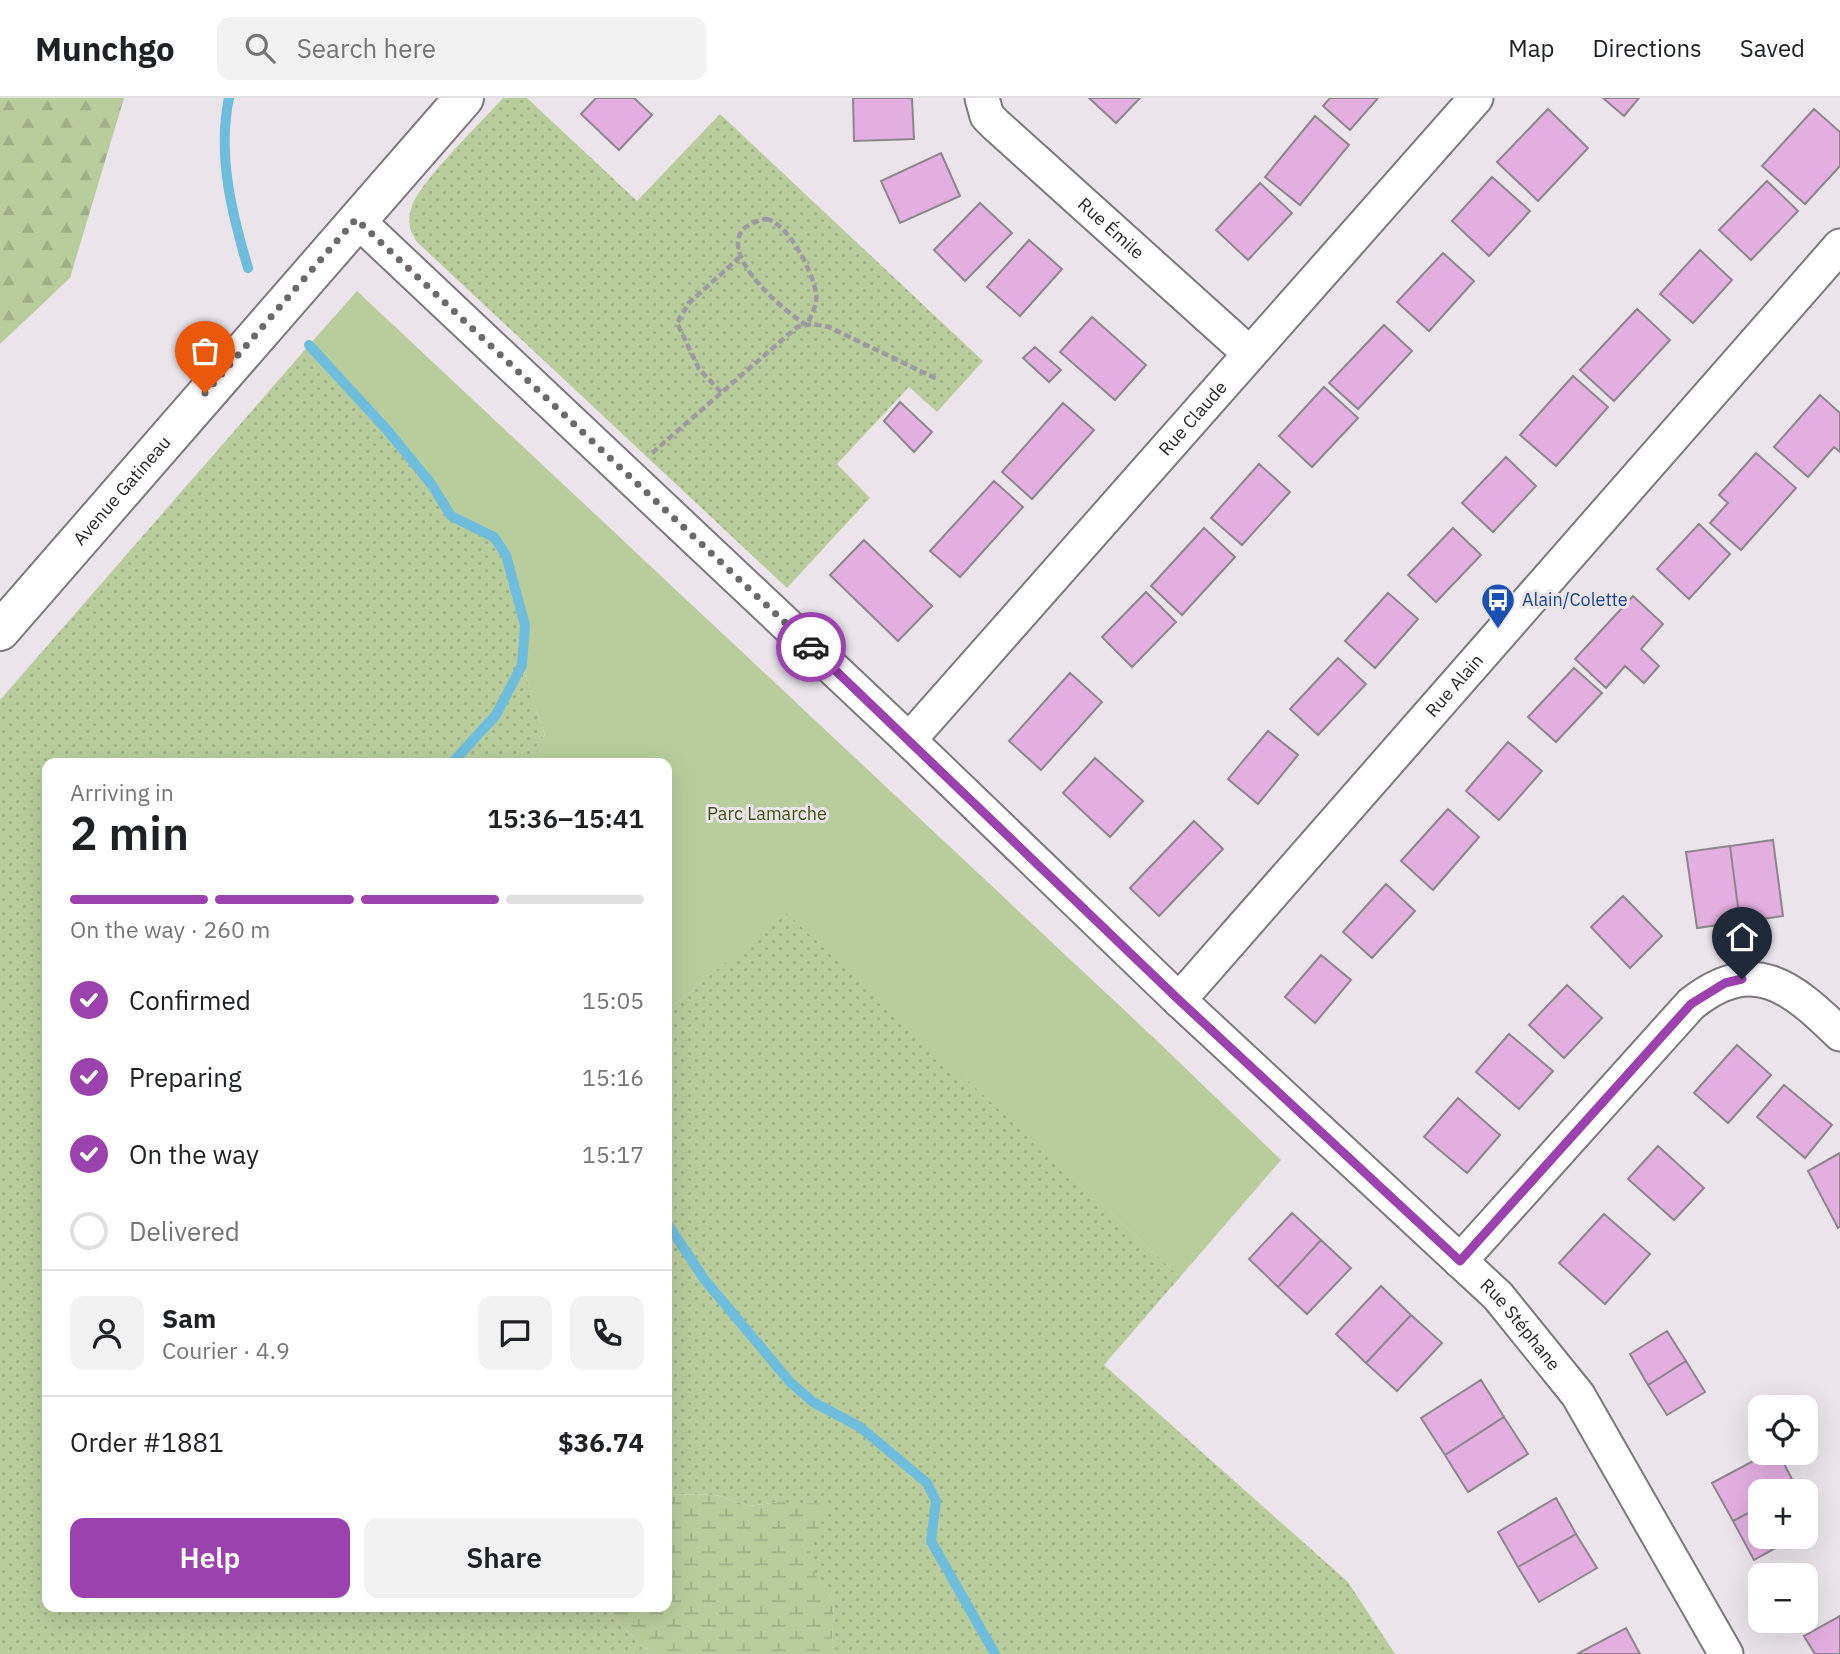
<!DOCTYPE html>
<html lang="en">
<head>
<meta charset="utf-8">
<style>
  :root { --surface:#fff; --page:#f2f2f2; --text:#202124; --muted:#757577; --line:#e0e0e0; --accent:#9b42ae }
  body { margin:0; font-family:"IBM Plex Sans",sans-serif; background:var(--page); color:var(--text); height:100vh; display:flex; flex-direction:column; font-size:26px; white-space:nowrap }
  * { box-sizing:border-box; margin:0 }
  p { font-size:23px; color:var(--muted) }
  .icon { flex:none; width:38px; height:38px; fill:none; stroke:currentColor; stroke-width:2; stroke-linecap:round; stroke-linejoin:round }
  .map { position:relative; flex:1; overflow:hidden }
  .details { position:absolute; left:42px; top:660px; width:630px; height:854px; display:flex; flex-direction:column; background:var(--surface); border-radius:14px; box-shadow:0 7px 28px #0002 }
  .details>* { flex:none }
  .fabs { position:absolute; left:1748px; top:1297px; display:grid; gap:14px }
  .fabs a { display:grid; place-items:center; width:70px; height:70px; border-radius:14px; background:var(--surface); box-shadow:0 7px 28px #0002; font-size:35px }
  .pin { position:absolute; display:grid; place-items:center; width:60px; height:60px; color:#fff; margin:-72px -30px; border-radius:50% 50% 50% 0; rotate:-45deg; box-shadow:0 0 7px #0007 }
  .pin .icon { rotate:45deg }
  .courier { position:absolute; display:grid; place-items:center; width:70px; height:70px; margin:-35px; border:5px solid #9b42ae; border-radius:50%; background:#fff; color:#222; box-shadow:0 2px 9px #0007 }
  .headline em { font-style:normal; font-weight:600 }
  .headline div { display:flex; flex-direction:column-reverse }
  .headline { display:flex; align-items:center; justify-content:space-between; height:119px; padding:0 28px }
  h1 { font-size:46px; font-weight:600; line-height:52px }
  .bar { display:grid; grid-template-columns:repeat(4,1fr); gap:10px 7px; align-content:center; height:84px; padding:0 28px }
  .bar i { height:9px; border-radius:5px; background:var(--line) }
  .bar .selected { background:var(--accent) }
  .bar p { grid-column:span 4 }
  .line { display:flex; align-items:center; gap:18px; padding:0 28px; border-top:2px solid var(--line) }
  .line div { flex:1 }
  .round { display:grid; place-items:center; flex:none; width:74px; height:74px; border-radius:14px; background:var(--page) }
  ol { padding:0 28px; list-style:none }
  li { display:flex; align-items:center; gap:21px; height:77px }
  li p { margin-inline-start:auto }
  li .icon { padding:7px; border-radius:50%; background:var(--accent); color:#fff; stroke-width:4 }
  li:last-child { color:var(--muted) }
  li i { width:38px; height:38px; border:4px solid var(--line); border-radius:50% }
  .button { display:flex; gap:14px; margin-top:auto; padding:14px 28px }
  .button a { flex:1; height:80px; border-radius:14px; background:var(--accent); color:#fff; font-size:28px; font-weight:600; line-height:80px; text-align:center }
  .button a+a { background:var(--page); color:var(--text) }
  header { display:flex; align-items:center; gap:42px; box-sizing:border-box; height:98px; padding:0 35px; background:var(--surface); border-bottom:2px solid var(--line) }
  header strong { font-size:33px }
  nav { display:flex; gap:38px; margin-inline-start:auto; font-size:24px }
  .search { width:490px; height:63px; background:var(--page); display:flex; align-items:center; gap:18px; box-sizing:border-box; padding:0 24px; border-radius:14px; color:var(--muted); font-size:26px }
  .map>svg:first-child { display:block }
  .grass { fill:url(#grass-dots) }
  .forest { fill:url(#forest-firs) }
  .wetland { fill:url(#wetland-marsh) }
  .park { fill:#b9cd9c }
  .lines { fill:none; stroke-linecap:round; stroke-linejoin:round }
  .stream { stroke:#6fbddc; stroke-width:10 }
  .building { fill:#e3afe1; stroke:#8d878d; stroke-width:2 }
  .minor-casing { stroke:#7d787d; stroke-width:37 }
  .tertiary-casing { stroke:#7d787d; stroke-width:42 }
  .path { stroke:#9f9a9f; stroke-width:4.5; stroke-dasharray:7 3.5; stroke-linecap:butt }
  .minor { stroke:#fff; stroke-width:33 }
  .tertiary { stroke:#fff; stroke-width:38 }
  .done { stroke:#6c686c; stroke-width:7; stroke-dasharray:0 12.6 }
  .route { stroke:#9b42ae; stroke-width:9 }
  .labels { text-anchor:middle; stroke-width:6; stroke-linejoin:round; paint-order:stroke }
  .street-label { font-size:18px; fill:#272527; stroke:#ebe5eb }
  .transit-label { font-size:18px; fill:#164399; stroke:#ebe5eb; text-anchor:start }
  .park-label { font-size:18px; fill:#3d530e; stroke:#ebe5eb }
</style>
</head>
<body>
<header>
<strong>Munchgo</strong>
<div class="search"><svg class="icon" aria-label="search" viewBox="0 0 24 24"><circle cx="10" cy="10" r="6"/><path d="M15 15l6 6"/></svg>Search here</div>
<nav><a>Map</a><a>Directions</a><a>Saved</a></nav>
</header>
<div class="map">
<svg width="1840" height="1556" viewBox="0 0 1840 1556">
  <defs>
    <pattern id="grass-dots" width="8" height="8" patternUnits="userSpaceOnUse" patternTransform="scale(1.75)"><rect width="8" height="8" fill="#b9cd9c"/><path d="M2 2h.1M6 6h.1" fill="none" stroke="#9fb086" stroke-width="1.8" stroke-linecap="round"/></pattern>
    <pattern id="forest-firs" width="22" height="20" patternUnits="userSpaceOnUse" patternTransform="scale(1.75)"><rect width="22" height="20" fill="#b9cd9c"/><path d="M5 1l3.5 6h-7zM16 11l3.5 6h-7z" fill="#9fb086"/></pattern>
    <pattern id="wetland-marsh" width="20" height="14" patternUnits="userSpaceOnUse" patternTransform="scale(1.75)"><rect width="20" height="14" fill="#b9cd9c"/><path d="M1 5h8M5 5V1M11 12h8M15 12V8" fill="none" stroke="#9fb086"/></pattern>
  </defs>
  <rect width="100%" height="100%" fill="#ebe5eb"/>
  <!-- grass -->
  <path class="grass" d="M503,0H527L637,103L720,16L983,263L937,314L909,289L837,366L870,400L787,490L417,144C409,132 407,122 412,108C419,85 483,22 503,0Z
    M309,247L388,333L432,387L451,418L494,439L506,457L525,527L522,567L545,637L523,665H47V1508L601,1509L652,1556H0V602Z
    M786,814L1180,1179L1104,1267L1348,1484L1395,1556H837L832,1549L834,1504L813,1478L809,1456L779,1404L749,1408L716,1397L667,1396V917L668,912Z"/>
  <!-- forest -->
  <path class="forest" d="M0,0H124L70,180L0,246Z"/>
  <!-- wetland -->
  <path class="wetland" d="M667,1396L716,1397L749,1408L779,1404L829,1406C809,1456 798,1459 834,1504L832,1549L837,1556H652L601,1509L667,1508Z"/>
  <!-- park -->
  <path class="park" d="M357,193L1154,940L1281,1062L1180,1179L786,815L668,912L667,917V665H523L545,637L522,567L525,527L506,457L494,439L451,418L432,387L388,333L309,247Z"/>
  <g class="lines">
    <!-- stream -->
    <path class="stream" d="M229,0C217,57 232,116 248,170
      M309,247L388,333L432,387L451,418L494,439L506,457L525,527L522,567L496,617L452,665
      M667,1125L704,1181L790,1284L813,1304L860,1329L927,1385L936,1403L931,1443L995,1556"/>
  </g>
  <!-- building -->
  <path class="building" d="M596,0H634L652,17L619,52L581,16Z
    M853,0H912L914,41L854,43Z
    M1089,0H1140L1116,25Z
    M1330,0H1378L1350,32L1323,8Z
    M1603,0H1639L1624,18Z
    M1548,11L1588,50L1538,103L1497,64Z
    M1814,11L1840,34V68L1805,106L1762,68Z
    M1315,18L1349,47L1300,107L1265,79Z
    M941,55L960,98L900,125L881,83Z
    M1492,79L1530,113L1489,158L1452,123Z
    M1767,83L1798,113L1751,162L1719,132Z
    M1260,85L1292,115L1248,162L1216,132Z
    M980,105L1012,135L965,183L934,152Z
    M1029,142L1062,171L1020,218L987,189Z
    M1700,152L1732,182L1693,225L1660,196Z
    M1443,155L1474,183L1429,233L1397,204Z
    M1637,211L1670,242L1614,303L1580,272Z
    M1092,219L1146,267L1115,302L1060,254Z
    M1384,227L1412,253L1358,311L1329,285Z
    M1035,249L1061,272L1049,284L1023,260Z
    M1573,278L1608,309L1556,368L1520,337Z
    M1324,289L1358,320L1312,369L1279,338Z
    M1820,297L1840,315V354L1834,349L1808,379L1774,349Z
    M900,304L932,334L914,354L884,323Z
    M1063,305L1094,332L1032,401L1002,374Z
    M1756,355L1796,390L1741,452L1710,425L1728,405L1719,397Z
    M1506,359L1536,388L1493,434L1462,405Z
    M1259,366L1290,394L1242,447L1211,420Z
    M994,383L1023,409L960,479L930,453Z
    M1699,426L1730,456L1689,501L1657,471Z
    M1204,430L1235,459L1182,517L1151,488Z
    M1453,430L1481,457L1436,504L1408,477Z
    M864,442L932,508L898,543L830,477Z
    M1146,494L1176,524L1132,569L1102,539Z
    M1388,495L1418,521L1375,570L1345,543Z
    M1633,498L1663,526L1641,551L1659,568L1644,585L1625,568L1606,590L1575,561Z
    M1338,560L1366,586L1318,637L1290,611Z
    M1574,570L1602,595L1556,644L1528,619Z
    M1070,575L1102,604L1041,672L1009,643Z
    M1268,633L1298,657L1258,706L1228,681Z
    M1508,644L1542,673L1499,722L1466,693Z
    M1095,660L1143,703L1110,739L1063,695Z
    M1448,711L1479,739L1433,792L1401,763Z
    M1194,723L1223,751L1159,818L1130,790Z
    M1773,742L1783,818L1740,824L1730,748Z
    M1730,748L1740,824L1697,830L1686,754Z
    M1386,786L1415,813L1372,860L1343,834Z
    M1623,798L1662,838L1630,870L1591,829Z
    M1321,857L1351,882L1315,925L1285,899Z
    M1567,887L1602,920L1564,960L1529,927Z
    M1509,936L1553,973L1519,1011L1476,974Z
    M1737,947L1771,977L1728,1025L1694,995Z
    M1784,987L1832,1027L1805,1060L1757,1019Z
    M1458,1000L1500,1037L1467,1075L1424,1039Z
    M1658,1048L1704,1090L1674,1122L1628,1081Z
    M1840,1055V1129L1838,1130L1808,1073Z
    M1292,1115L1321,1142L1278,1189L1249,1161Z
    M1604,1116L1650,1156L1605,1206L1559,1165Z
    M1321,1142L1351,1170L1307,1216L1278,1189Z
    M1381,1188L1411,1217L1366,1265L1336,1236Z
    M1411,1217L1442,1245L1397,1293L1366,1265Z
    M1667,1233L1686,1263L1648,1287L1630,1256Z
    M1686,1263L1705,1294L1667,1317L1648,1287Z
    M1481,1282L1504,1319L1445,1357L1421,1320Z
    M1504,1319L1528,1356L1468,1394L1445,1357Z
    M1770,1354H1778L1796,1389L1790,1393H1760V1409L1733,1423L1712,1385Z
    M1556,1400L1576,1436L1518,1469L1498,1434Z
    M1806,1407L1817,1428L1806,1434Z
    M1760,1409V1438H1797L1754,1462L1733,1423Z
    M1576,1436L1597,1470L1539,1504L1518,1469Z
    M1840,1518V1556H1815L1804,1538Z
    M1626,1530L1640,1556H1577Z"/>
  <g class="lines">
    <!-- minor casing -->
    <g class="minor-casing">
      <g id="minor">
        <path id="s1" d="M982,0L987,18L996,27L1249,255"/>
        <path id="s2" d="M356,121L909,642L1179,902L1498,1198L1578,1297L1726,1556"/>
        <path id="s3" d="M909,642L1476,0"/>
        <path id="s4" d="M1179,902L1840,148"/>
        <path d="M1460,1163L1691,906C1753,856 1792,889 1840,936"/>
      </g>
    </g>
    <!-- tertiary casing -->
    <g class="tertiary-casing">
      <g id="tertiary">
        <path id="s5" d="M0,533L464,0"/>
      </g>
    </g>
    <!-- path -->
    <path class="path" d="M766,121C788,124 813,175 816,195C818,206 811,217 807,227C780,212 694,135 766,121Z
      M721,294L699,271L677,225L689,205L741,158
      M652,355L797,229L813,226L829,229L937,281"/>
    <!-- minor -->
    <use href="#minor" class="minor"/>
    <!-- tertiary -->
    <use href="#tertiary" class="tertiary"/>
  </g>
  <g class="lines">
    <!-- done -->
    <path class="done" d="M205,295L356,121L811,549"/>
    <!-- route -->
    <path class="route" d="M811,549L1179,902L1460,1163L1691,906L1725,885L1742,881"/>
  </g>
  <!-- icons -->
  <defs>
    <g id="bus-pin" transform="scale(1.75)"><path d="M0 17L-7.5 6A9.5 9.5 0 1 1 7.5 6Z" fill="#1a4fb4" stroke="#ebe5eb"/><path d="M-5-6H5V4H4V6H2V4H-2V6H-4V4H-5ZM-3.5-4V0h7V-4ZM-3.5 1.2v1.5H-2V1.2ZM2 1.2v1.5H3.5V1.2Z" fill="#fff"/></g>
  </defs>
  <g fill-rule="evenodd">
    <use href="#bus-pin" x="1498" y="502"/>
  </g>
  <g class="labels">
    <!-- street labels -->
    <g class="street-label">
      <text dy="6" stroke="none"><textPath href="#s1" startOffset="186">Rue Émile</textPath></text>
      <text dy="6" stroke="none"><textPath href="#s3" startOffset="429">Rue Claude</textPath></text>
      <text dy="6" stroke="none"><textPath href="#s5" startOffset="186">Avenue Gatineau</textPath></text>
      <text dy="6" stroke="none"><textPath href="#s4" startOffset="418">Rue Alain</textPath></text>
      <text dy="6" stroke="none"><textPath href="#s2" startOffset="1606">Rue Stéphane</textPath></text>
    </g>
    <!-- transit labels -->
    <g class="transit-label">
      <text x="1522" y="508">Alain/Colette</text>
    </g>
    <!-- park labels -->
    <g class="park-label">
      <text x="767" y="722">Parc Lamarche</text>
    </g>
  </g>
</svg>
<div class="fabs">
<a><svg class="icon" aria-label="locate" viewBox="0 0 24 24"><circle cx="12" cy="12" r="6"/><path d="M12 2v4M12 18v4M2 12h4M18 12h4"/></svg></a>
<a>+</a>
<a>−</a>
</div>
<div class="pin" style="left:205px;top:295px;background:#ea580c"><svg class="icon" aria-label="bag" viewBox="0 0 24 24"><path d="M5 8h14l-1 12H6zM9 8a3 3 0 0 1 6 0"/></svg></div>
<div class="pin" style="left:1742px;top:881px;background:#1f2937"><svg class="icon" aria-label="home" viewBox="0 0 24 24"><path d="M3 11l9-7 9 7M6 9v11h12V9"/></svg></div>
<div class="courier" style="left:811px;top:549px"><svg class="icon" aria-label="car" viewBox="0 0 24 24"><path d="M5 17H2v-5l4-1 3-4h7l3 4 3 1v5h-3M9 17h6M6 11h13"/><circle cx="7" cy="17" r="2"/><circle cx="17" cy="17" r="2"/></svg></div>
<section class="details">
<div class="headline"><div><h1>2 min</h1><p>Arriving in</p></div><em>15:36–15:41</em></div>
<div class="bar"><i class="selected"></i><i class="selected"></i><i class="selected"></i><i></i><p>On the way · 260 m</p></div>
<ol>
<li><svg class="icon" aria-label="check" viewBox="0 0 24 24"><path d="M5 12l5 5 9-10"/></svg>Confirmed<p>15:05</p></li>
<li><svg class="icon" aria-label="check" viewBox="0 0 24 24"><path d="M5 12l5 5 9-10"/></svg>Preparing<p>15:16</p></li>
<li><svg class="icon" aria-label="check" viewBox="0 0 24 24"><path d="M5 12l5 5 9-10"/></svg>On the way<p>15:17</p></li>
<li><i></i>Delivered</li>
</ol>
<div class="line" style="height:126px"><a class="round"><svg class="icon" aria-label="person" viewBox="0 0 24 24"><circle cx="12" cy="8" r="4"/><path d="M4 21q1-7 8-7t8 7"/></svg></a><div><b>Sam</b><p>Courier · 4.9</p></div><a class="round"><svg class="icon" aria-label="chat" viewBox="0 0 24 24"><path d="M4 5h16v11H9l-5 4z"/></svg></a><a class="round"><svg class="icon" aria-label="phone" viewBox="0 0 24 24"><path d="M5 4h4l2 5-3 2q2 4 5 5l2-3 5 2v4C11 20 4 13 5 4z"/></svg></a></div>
<div class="line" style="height:91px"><div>Order #1881</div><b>$36.74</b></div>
<div class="button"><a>Help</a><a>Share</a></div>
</section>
</div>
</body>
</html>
